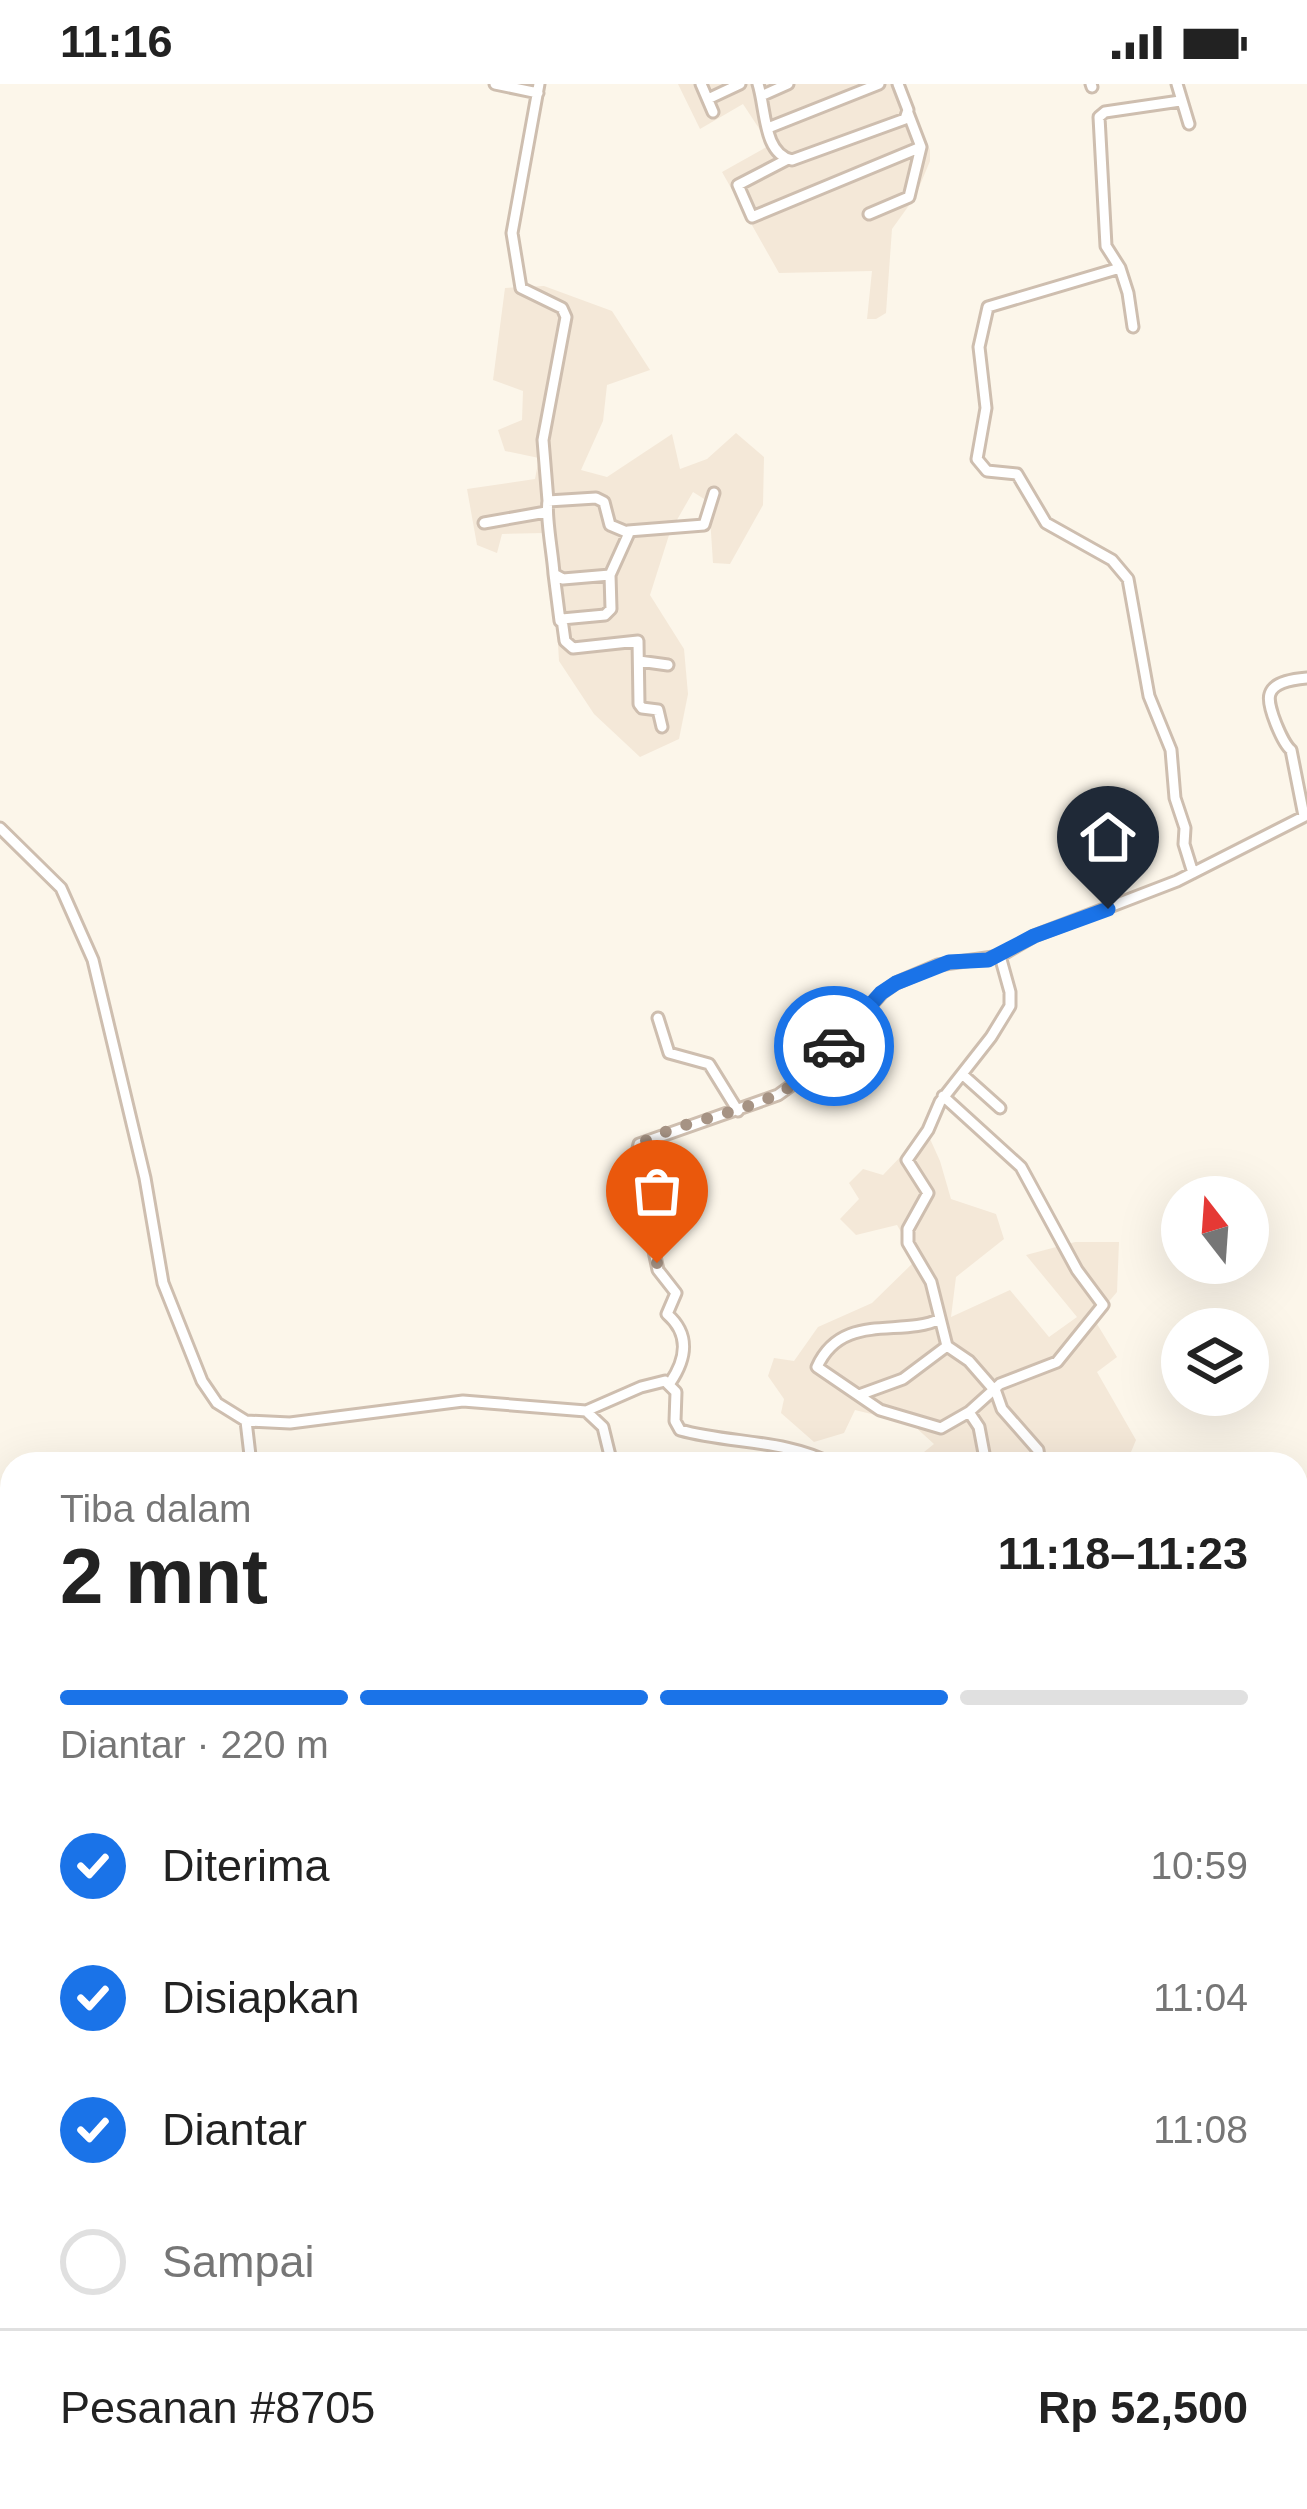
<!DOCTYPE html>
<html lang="id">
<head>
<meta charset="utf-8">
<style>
  :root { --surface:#fff; --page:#f6f6f6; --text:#222; --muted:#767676; --line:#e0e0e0; --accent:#1a73e8 }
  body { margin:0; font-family:Arial,sans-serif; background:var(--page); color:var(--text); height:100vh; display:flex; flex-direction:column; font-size:45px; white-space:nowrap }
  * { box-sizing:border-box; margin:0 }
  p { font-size:39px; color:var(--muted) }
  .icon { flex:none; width:66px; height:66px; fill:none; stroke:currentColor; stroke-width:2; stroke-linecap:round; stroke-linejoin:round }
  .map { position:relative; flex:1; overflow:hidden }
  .drawer { position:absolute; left:0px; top:1368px; width:1308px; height:1059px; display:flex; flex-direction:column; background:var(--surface); border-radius:36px 36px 0 0; box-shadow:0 12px 48px #0002 }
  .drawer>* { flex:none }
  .needle { width:78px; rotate:343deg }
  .buttons { position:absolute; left:1161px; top:1092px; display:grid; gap:24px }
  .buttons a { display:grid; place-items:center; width:108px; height:108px; border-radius:50%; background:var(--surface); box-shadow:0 12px 48px #0002; font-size:60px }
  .pin { position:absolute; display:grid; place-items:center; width:102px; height:102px; color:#fff; margin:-123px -51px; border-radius:50% 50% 50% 0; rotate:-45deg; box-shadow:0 0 12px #0007 }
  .pin .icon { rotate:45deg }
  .courier { position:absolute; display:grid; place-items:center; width:120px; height:120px; margin:-60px; border:9px solid #1a73e8; border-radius:50%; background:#fff; color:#222; box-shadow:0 3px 15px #0007 }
  .overview em { font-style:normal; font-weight:700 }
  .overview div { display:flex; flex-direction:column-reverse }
  .overview { display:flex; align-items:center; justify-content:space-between; height:204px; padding:0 60px }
  h1 { font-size:78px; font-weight:700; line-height:90px }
  .bar { display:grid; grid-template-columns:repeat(4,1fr); gap:18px 12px; align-content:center; height:144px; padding:0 60px }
  .bar i { height:15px; border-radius:9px; background:var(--line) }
  .bar .on { background:var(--accent) }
  .bar p { grid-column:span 4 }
  .line { display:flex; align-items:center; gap:30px; padding:0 60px; border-top:3px solid var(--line) }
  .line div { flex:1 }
  ol { padding:0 60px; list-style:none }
  li { display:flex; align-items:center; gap:36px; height:132px }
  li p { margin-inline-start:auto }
  li .icon { padding:12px; border-radius:50%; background:var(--accent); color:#fff; stroke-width:4 }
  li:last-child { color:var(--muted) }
  li i { width:66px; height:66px; border:6px solid var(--line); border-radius:50% }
  .status { display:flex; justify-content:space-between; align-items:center; height:84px; padding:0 60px; background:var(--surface); direction:ltr }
  .status svg { height:33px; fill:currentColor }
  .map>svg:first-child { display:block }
  .residential { fill:#f4e8d8 }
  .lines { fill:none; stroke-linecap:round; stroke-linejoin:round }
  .street-casing { stroke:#cebeaf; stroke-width:15 }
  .street { stroke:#fff; stroke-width:9 }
  .done { stroke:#a69384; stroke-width:12; stroke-dasharray:0 21.6 }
  .route { stroke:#1a73e8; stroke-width:15 }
</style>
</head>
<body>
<div class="status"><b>11:16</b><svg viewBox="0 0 49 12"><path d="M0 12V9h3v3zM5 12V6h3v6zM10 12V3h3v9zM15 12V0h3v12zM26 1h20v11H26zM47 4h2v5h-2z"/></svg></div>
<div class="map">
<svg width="1307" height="2425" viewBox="0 0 1307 2425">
  <rect width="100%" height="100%" fill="#fcf6ea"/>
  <!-- residential -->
  <path class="residential" d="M678,0H903L930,66V77L915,113L892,145L886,229L876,235H867L872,187L779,189L722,88L770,61L743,20L700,45Z
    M544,202L612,227L650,286L607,301L603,337L581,386L607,393L672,350L680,385L707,375L736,349L764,373L763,421L730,480L713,479L709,418L693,408L670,448L650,511L684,565L688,610L679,655L640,673L594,630L559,577L554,491L544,449L502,450L497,469L477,461L467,405L535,395L539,374L505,367L498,346L522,336L523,307L493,296L505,204Z
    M926,1046L940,1077L951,1115L996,1130L1004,1155L956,1193L951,1233L1010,1206L1049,1253L1077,1233L1026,1171L1075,1158H1119L1117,1208L1094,1235L1117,1273L1097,1288L1136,1356L1126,1380H909L934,1360L912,1340L855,1326L844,1349L814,1358L781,1329L784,1315L768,1292L774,1274L794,1277L818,1243L872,1219L917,1175L897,1141L856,1151L840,1135L859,1115L849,1099L863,1085L883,1091Z"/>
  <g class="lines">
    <!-- street casing -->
    <g class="street-casing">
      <path id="street" d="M495,0L538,9
        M539,0L512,149L521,204L562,224L566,233L543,356L548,417C545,431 553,471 554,490L563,495L610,491L629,449L610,441L604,418L596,414L548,417
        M701,0L713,28
        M758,0C766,25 763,70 792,76L905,35L908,26L898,0
        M1091,0L1092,3
        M1177,0L1189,40
        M761,12L788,0
        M708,15L740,0
        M768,44L879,0
        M786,76L738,101L752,133L921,63L908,29
        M869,130L909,113L921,63
        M1120,184L988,223L979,263L986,324L977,375L987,387L1017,390L1046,439L1112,476L1128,495L1149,612L1171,666L1175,714L1185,744L1184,760L1193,789
        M1133,243L1128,209L1120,184L1106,162L1099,33L1105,28L1180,17
        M484,439L546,428
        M628,447L704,441L714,409
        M554,490L560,537
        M610,491L611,525L605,531L562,535L565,557L573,564L638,557L639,620L642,624L658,626L662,643
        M639,577L668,581
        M1304,732L1291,666C1283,660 1266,621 1270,610C1274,597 1296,595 1307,594
        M0,744L61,804L93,876L145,1094L163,1199L202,1297L217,1319L246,1337L290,1339L463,1317L586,1327L603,1343L612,1380
        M1000,872L1010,908V922L991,953L940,1018L928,1046L907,1076L928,1109L908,1145V1159L931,1198L947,1262L969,1277L996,1308L1002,1325L1038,1366L1040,1380
        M658,934L669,969L709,980L738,1027
        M962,990L1000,1024
        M943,1012L1021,1083L1077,1186L1103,1221L1057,1278L1000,1300L969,1328L979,1343L986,1380
        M940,1235C901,1254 842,1227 817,1283L880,1326L941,1344L969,1328
        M670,1299C687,1274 690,1250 667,1230L676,1209L658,1186L635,1078L639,1060L778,1011L817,983L882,909L896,899L938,881L1000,872L1034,852L1177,797L1307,731
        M859,1311L903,1295L947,1262
        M586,1327L641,1303L665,1297L676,1308L675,1337L680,1346C730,1360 785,1355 832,1380
        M246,1337L251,1380
        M1296,1567L1307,1562
        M1296,1584L1307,1617
        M0,1774L12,1771
        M0,1846L12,1838
        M0,1899L12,1902
        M1296,2105L1307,2101
        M0,2115L12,2113
        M0,2216L12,2213
        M1296,2308L1307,2306
        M140,2415L142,2425
        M634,2415L636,2425
        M1137,2425L1138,2415"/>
    </g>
    <!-- street -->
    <use href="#street" class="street"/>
  </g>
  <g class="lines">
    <!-- done -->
    <path class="done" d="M657,1179L635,1078L639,1060C711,1022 777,1035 834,962"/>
    <!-- route -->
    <path class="route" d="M834,962L881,909L896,899L949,878L988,876L1034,852L1108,825"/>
  </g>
</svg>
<div class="buttons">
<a><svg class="needle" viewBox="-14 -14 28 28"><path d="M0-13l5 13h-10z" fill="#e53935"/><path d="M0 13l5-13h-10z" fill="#767676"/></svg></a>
<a><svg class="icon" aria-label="layers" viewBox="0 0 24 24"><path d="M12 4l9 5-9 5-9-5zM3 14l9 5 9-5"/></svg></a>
</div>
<div class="pin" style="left:657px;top:1179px;background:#ea580c"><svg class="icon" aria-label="bag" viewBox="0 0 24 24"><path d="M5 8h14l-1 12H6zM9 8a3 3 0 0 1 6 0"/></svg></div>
<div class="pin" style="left:1108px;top:825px;background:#1f2937"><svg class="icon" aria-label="home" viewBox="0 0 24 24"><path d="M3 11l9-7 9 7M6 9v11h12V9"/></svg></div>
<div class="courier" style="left:834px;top:962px"><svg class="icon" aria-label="car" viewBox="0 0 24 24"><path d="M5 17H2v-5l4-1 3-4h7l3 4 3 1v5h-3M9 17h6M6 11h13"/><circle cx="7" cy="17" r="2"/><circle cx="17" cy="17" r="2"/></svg></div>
<section class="drawer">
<div class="overview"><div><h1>2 mnt</h1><p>Tiba dalam</p></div><em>11:18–11:23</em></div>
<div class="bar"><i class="on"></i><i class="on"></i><i class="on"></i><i></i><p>Diantar · 220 m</p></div>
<ol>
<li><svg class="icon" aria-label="check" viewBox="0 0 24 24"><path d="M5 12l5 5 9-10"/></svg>Diterima<p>10:59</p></li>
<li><svg class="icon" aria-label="check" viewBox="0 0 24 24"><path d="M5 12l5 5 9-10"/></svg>Disiapkan<p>11:04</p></li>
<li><svg class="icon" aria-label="check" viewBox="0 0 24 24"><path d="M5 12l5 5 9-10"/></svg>Diantar<p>11:08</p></li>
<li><i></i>Sampai</li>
</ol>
<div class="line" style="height:156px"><div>Pesanan #8705</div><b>Rp 52,500</b></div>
</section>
</div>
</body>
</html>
